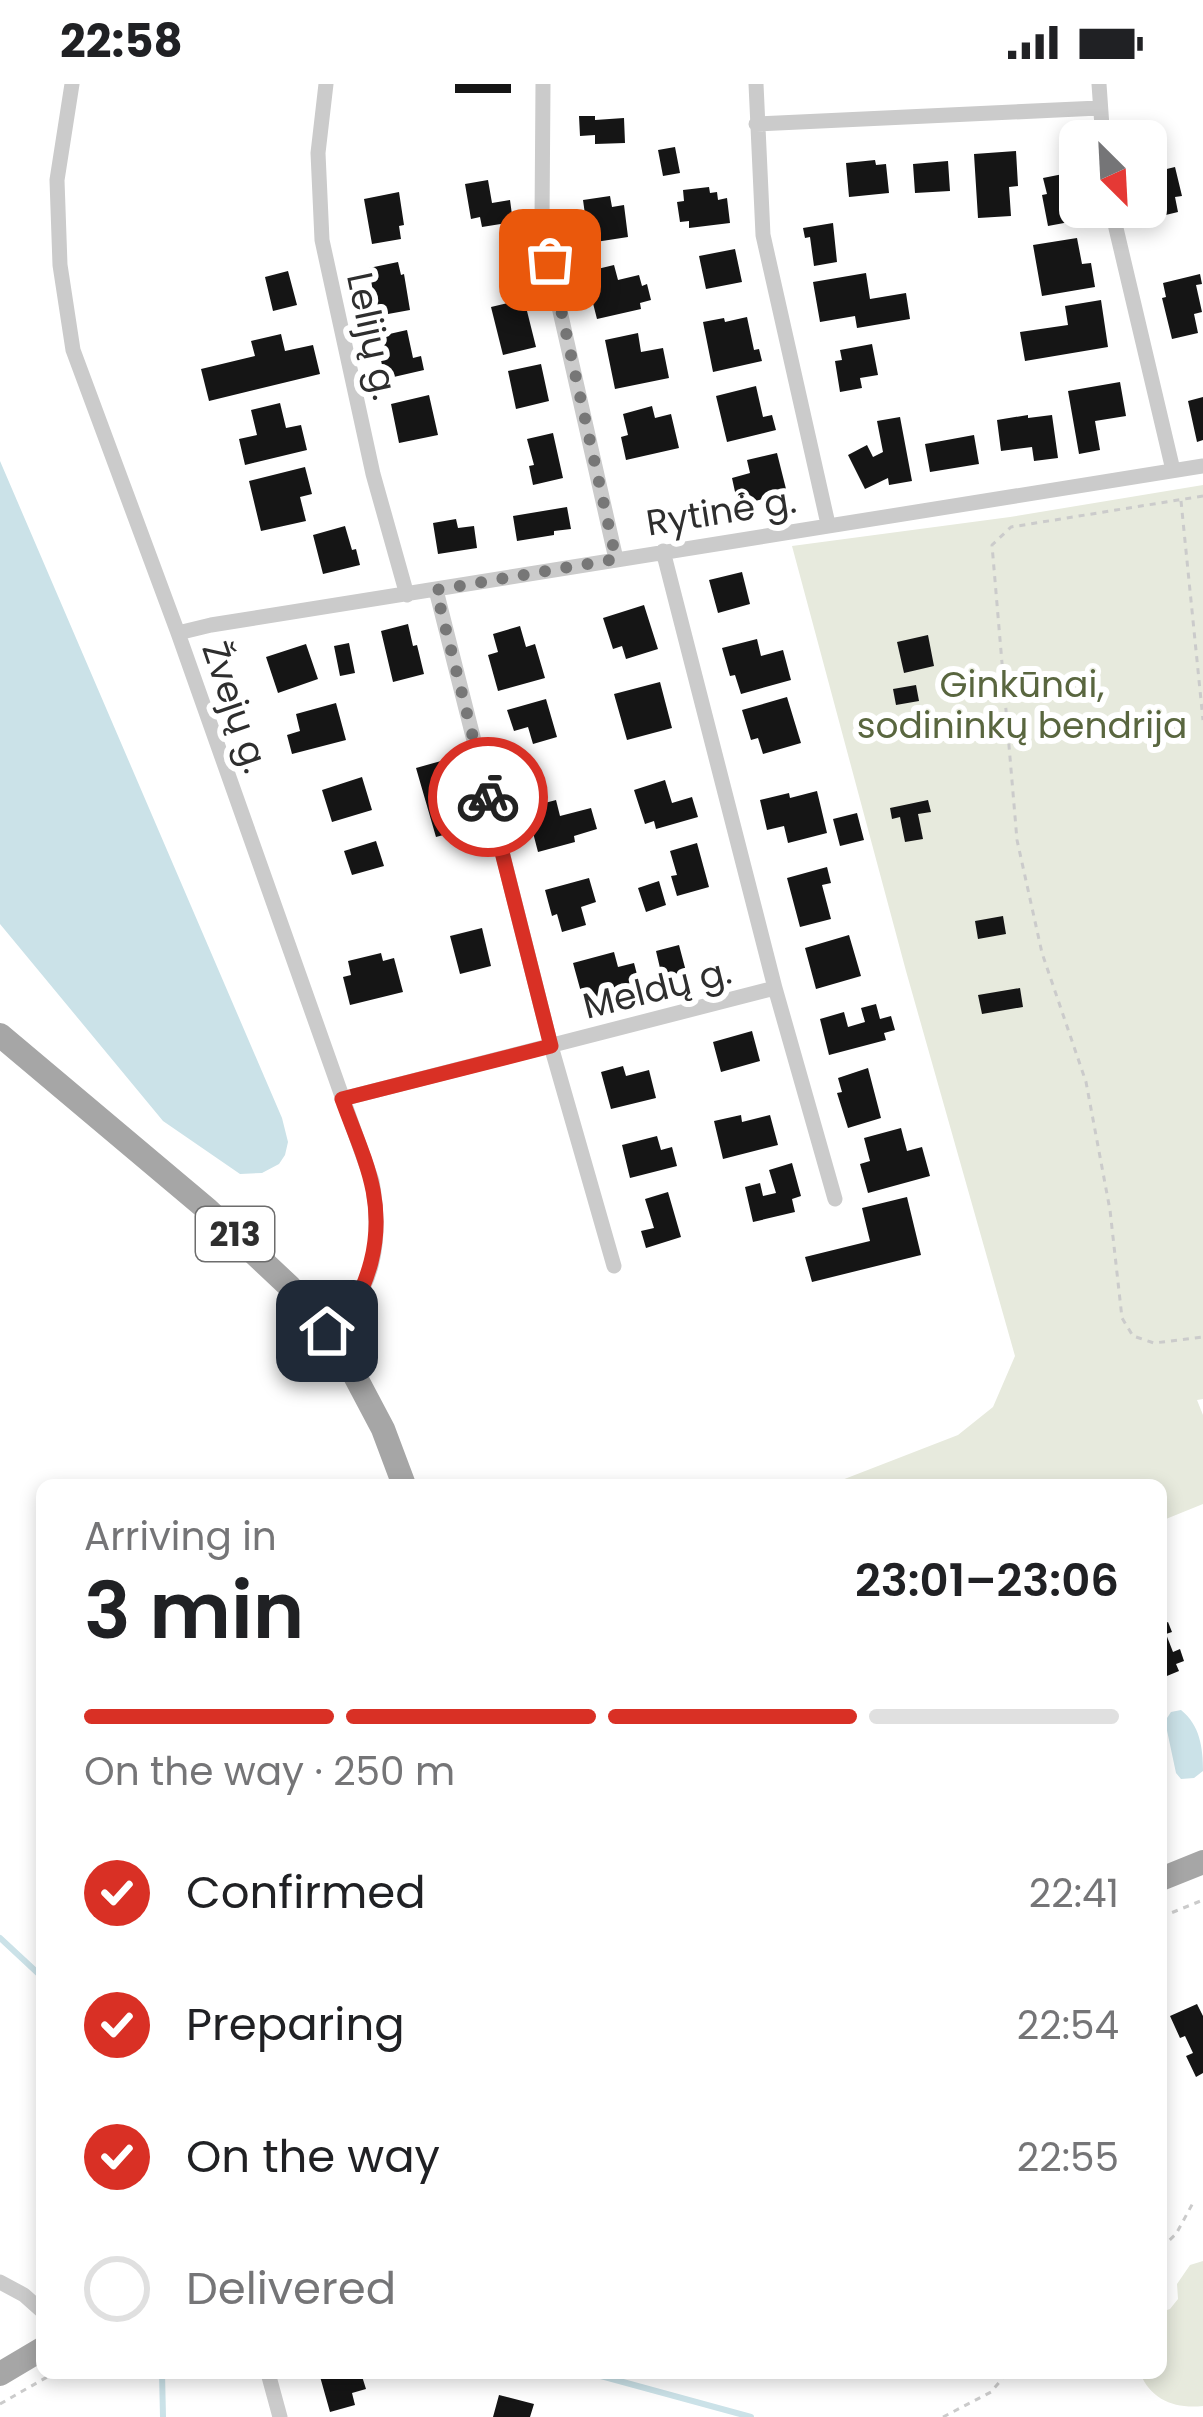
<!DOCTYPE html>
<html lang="en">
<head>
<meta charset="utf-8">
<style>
  :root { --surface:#fff; --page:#f6f6f6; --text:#202124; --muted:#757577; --line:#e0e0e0; --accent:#d93025 }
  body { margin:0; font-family:Poppins,sans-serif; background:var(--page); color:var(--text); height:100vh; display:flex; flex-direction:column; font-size:45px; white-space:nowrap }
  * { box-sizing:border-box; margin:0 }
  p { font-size:39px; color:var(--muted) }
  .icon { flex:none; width:66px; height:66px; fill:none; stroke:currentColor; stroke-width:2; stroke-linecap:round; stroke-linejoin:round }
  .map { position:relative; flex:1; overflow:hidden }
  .details { position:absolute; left:36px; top:1395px; width:1131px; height:900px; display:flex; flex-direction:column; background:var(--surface); border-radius:18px; box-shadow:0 6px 18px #0003 }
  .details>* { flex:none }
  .needle { width:78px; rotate:156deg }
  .buttons { position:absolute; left:1059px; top:36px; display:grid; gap:24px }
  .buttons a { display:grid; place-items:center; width:108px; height:108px; border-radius:18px; background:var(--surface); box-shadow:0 6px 18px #0003; font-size:60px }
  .pin { position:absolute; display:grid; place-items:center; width:102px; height:102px; color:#fff; margin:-51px; border-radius:24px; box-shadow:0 6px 18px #0006 }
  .courier { position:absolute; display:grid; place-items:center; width:120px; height:120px; margin:-60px; border:9px solid #d93025; border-radius:50%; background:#fff; color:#222; box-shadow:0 3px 15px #0007 }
  .overview em { font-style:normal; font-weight:600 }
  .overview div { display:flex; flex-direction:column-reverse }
  .overview { display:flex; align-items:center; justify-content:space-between; height:204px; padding:0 48px }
  h1 { font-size:78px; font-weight:600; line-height:90px }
  .bar { display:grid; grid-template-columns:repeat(4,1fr); gap:18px 12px; align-content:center; height:144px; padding:0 48px }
  .bar i { height:15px; border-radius:9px; background:var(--line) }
  .bar .selected { background:var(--accent) }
  .bar p { grid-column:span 4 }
  ol { padding:0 48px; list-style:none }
  li { display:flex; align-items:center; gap:36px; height:132px }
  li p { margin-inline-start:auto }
  li .icon { padding:12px; border-radius:50%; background:var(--accent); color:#fff; stroke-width:4 }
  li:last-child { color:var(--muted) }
  li i { width:66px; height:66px; border:6px solid var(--line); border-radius:50% }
  .status { display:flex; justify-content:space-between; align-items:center; height:84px; padding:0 60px; background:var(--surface); direction:ltr }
  .status svg { height:33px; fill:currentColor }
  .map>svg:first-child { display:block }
  .green { fill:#e7eadd }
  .water { fill:#cbe2e8 }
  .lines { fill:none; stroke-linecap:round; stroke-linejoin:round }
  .stream { stroke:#cbe2e8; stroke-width:6 }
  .building { fill:#151515 }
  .path { stroke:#cbcbcb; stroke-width:3; stroke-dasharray:6 6; stroke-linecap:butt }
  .street { stroke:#cbcbcb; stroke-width:15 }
  .primary { stroke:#a6a6a6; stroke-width:24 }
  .done { stroke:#777; stroke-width:12; stroke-dasharray:0 21.6 }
  .route { stroke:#d93025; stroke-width:15 }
  .labels { text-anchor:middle; stroke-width:12; stroke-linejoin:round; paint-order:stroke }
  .shield { fill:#fff; stroke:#6d6d6d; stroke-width:3 }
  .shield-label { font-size:33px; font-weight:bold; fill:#2e2e2e }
  .street-label { font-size:36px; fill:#2e2e2e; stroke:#fff }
  .park-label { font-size:36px; fill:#59663f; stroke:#fff }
</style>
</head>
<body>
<div class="status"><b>22:58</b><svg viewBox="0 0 49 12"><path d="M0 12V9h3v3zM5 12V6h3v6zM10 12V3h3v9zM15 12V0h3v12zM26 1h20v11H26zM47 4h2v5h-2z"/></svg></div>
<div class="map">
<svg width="1203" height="2333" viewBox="0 0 1203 2333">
  <rect width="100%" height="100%" fill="#fff"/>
  <!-- green -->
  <path class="green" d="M1203,401V1315L1197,1316L1203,1331V1420L1161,1437V1401H829L958,1351L993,1323L1015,1272L906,887L792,462L1010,433Z
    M1203,2177V2322C1175,2325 1151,2316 1140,2289H1161V2228L1170,2225L1178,2215L1177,2200L1190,2181Z"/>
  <!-- water -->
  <path class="water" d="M0,377L282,1034L288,1058L285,1071L279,1080L262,1089L240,1090L163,1037L0,840Z
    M1181,1626C1200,1641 1203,1664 1203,1687L1194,1694L1181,1695L1176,1689L1165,1637L1171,1628Z"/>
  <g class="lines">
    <!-- stream -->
    <path class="stream" d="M0,1854L42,1893
      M162,2289L163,2333
      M590,2289L751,2333"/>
  </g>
  <!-- building -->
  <path class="building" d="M455,0H511V9H455Z
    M579,32H595V36L624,34L625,59L595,60V51L580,52Z
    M675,63L680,89L663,92L658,66Z
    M1016,67L1018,102L1009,103L1011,132L978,134L974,70Z
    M875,76L876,81L886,80L889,109L849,113L846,79Z
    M948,77L950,107L915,109L913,80Z
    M1175,83L1182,112L1175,113L1178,128L1145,136L1142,123H1146V90Z
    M1068,89L1080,136L1048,142L1042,111L1047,110L1043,94Z
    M488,96L492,119L510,116L513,138L482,143L480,133L471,135L465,100Z
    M709,103L710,109L717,108L718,116L727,114L730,139L689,144V137L680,138L677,118L684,117L683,106Z
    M399,108L404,141L399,142L401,155L372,160L364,115Z
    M610,112L612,123L624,121L628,153L589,159L583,116Z
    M833,139L837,178L814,182L810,153L805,154L803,144Z
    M1077,154L1082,180L1091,179L1095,203L1042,212L1033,161Z
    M735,165L742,198L706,205L699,172Z
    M398,178L401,191L404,190L410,226L377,232L369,184Z
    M614,181L618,196L639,191L642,202L647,200L651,216L640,219L641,225L597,235L585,188Z
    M288,187L297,221L273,227L265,193Z
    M866,189L870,215L906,209L910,235L857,244L855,232L820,238L813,198Z
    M1200,190L1202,200L1196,201L1202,228L1194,230L1198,249L1172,255L1162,214L1166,213L1163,199Z
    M524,215L536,263L503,271L491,223Z
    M1101,216L1108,263L1025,277L1020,248L1068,241L1065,222Z
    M747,233L754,266L759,265L762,277L713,288L703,238L724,234L725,238Z
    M407,246L413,274L421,272L424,286L385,295L376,253Z
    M638,249L641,268L663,264L669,294L615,305L605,256Z
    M281,250L285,267L313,261L320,290L209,317L201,285L255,272L251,257Z
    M872,260L878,291L860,294L862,304L840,308L835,277L842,276L840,266Z
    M541,280L549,317L516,325L508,287Z
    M1120,298L1126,332L1095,337L1100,366L1079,370L1068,307Z
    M756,302L763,333L772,331L776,346L727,358L716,312Z
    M429,311L438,351L399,359L391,320Z
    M1203,313V356L1197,358L1188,317Z
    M280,319L286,344L301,341L307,366L245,381L239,355L257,351L251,326Z
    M652,322L655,334L671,330L679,364L626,376L621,353L628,351L623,330Z
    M1028,331V334L1052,331L1058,374L1034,377L1032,363L1001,367L997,336Z
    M900,333L912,397L889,401L888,394L865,405L848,371L867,361L873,373L883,368L877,337Z
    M553,349L563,394L533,401L529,382L534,381L527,355Z
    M974,351L979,380L930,388L925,360Z
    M777,369L787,409L751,418L750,414L737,417L732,394L750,389L747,376Z
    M305,383L312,410L300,413L306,437L261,447L249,397Z
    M567,423L571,445L554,447V451L517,457L513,432Z
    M456,435L458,444L474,442L477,464L438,470L433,439Z
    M345,442L352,466L356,465L360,481L323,490L313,451Z
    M742,488L750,520L718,529L709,496Z
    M644,521L658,565L626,575L622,562L613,565L603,534Z
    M408,540L413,562L417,561L424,590L393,598L381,547Z
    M520,542L526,563L535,560L545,594L498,607L488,571L498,568L493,550Z
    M928,551L934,582L904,589L897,558Z
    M757,555L761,572L783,566L791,596L741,610L735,591L730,592L722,564Z
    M349,559L355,589L340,592L334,562Z
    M306,560L318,595L278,609L266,573Z
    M660,598L672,644L627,656L614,610Z
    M916,601L919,617L896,621L893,605Z
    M787,613L801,659L763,670L758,654L751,656L742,626Z
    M546,615L557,653L533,660L528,643L514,647L507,626Z
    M336,619L346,656L292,670L287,651L300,647L296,630Z
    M441,677L449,704L442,706L448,726L455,724L462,746L436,753L416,684Z
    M362,693L372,726L332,738L322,706Z
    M665,696L672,719L692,713L698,733L656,745L654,737L645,740L634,706Z
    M817,707L827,749L788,759L784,742L767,746L760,716L789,709L790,714Z
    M556,716L560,732L591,724L597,745L574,752L575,758L538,768L531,741L535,739L530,723Z
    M928,716L931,728L918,730L923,755L905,758L900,733L892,735L890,724Z
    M857,729L864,756L840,762L833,735Z
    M376,757L384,782L352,791L344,767Z
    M697,759L709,803L677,812L671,792L677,791L670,767Z
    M827,783L831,799L822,801L831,835L800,843L787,794Z
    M589,794L596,818L581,823L586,841L562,848L557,830L552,832L545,806Z
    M659,797L666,821L646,828L638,804Z
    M1003,832L1006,850L978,855L975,837Z
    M482,844L491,882L460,890L450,852Z
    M849,851L861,892L816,905L805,864Z
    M679,861L688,895L664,901L656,867Z
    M614,868L618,883L634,879L639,898L624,902L626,910L614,913L615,917L594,923L592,916L584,919L573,879Z
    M381,869L383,877L394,874L403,908L350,921L343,893L351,891L348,877Z
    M1020,904L1023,923L982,930L978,911Z
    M876,920L880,935L891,932L895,946L884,949L886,956L829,971L820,935L844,928L848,943L865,938L861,924Z
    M752,947L760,977L721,988L713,958Z
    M623,982L626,992L649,986L656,1014L611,1025L601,988Z
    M868,984L881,1034L848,1044L837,1009L842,1008L838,994Z
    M741,1031L742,1038L770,1031L778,1061L723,1075L714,1037Z
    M901,1044L907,1067L922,1063L930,1092L868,1109L860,1080L870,1077L864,1054Z
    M657,1052L661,1066L672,1063L677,1082L630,1094L622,1061Z
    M792,1079L801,1112L792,1115L795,1128L753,1138L745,1103L760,1099L763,1112L776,1109L769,1086Z
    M668,1108L681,1153L646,1164L641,1147L654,1144L645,1115Z
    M907,1113L921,1171L812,1198L805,1173L870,1157L862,1124Z
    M1168,1538L1172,1548L1166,1550L1173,1568L1180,1565L1184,1577L1176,1580L1179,1587L1162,1594L1161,1541Z
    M1197,1920L1203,1932V1989L1196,1993L1186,1972L1193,1969L1185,1952L1180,1954L1170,1932Z
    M319,2289H361L366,2305L352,2309L355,2321L330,2328Z
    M499,2311L534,2320L530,2333H493Z"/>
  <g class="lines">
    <!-- path -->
    <path class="path" d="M1203,412L1011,443L992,461L1017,756L1042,869L1086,998L1110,1126L1122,1234L1133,1252L1154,1259L1203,1253
      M1181,417L1203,636
      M1161,1833L1203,1816
      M1161,2164L1176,2150L1194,2117
      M0,2320L54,2289
      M943,2333L991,2308L1007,2289"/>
    <!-- street -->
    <path class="street" d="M72,0L57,96L60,181L73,266L178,549L372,1097C382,1155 376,1209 327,1247
      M326,0L318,69L322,156L373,390L407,511
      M543,0L542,137L557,214L616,475
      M756,0L763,151L828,440
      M1099,0L1103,57
      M756,40L1099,24
      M1111,123L1173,386
      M663,467L775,904
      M436,506L551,962L614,1182
      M178,549L211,541L1203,382
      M342,1015L775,904L835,1115
      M0,2198L24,2211L42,2227
      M268,2289L280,2333"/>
    <!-- primary -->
    <path class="primary" d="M0,951L208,1126L290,1203L346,1275L383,1345L404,1401
      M1161,1795L1203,1778
      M0,2290L42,2265"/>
  </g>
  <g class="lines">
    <!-- done -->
    <path class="done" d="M488,713L436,506L616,475L550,176"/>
    <!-- route -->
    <path class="route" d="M327,1247C352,1228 363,1208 371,1178C387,1115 363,1073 342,1015L551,962L488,713"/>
  </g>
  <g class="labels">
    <!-- shield labels -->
    <rect class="shield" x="196" y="1123" width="78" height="54" rx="9"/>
    <g class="shield-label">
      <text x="235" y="1162">213</text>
    </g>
    <!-- street labels -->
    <g class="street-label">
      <text transform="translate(373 252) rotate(78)" y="13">Lelijų g.</text>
      <text transform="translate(721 427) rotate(-9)" y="13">Rytinė g.</text>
      <text transform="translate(236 623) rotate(71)" y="13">Žvejų g.</text>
      <text transform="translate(657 904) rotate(-14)" y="13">Meldų g.</text>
    </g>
    <!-- park labels -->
    <g class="park-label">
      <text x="1022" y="613">Ginkūnai,<tspan x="1022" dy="41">sodininkų bendrija</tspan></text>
    </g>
  </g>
</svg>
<div class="buttons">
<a><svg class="needle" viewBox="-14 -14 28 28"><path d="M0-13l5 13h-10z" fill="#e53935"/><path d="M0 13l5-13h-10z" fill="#757577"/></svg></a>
</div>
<div class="pin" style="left:550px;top:176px;background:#ea580c"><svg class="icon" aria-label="bag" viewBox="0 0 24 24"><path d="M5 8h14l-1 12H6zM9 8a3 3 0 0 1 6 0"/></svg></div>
<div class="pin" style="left:327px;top:1247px;background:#1f2937"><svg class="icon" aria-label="home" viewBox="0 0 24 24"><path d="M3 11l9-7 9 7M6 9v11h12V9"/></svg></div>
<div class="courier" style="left:488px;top:713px"><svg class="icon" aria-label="bike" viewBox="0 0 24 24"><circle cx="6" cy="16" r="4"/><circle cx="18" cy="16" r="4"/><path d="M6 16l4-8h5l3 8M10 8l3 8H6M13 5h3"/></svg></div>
<section class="details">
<div class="overview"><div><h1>3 min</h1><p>Arriving in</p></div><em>23:01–23:06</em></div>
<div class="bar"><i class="selected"></i><i class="selected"></i><i class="selected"></i><i></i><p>On the way · 250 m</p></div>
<ol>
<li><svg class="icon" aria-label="check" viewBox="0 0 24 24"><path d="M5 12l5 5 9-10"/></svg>Confirmed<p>22:41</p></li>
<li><svg class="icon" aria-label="check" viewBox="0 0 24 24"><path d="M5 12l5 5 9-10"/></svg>Preparing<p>22:54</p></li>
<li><svg class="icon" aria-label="check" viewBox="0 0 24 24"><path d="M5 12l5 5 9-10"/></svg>On the way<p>22:55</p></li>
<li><i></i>Delivered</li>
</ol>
</section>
</div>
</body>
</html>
